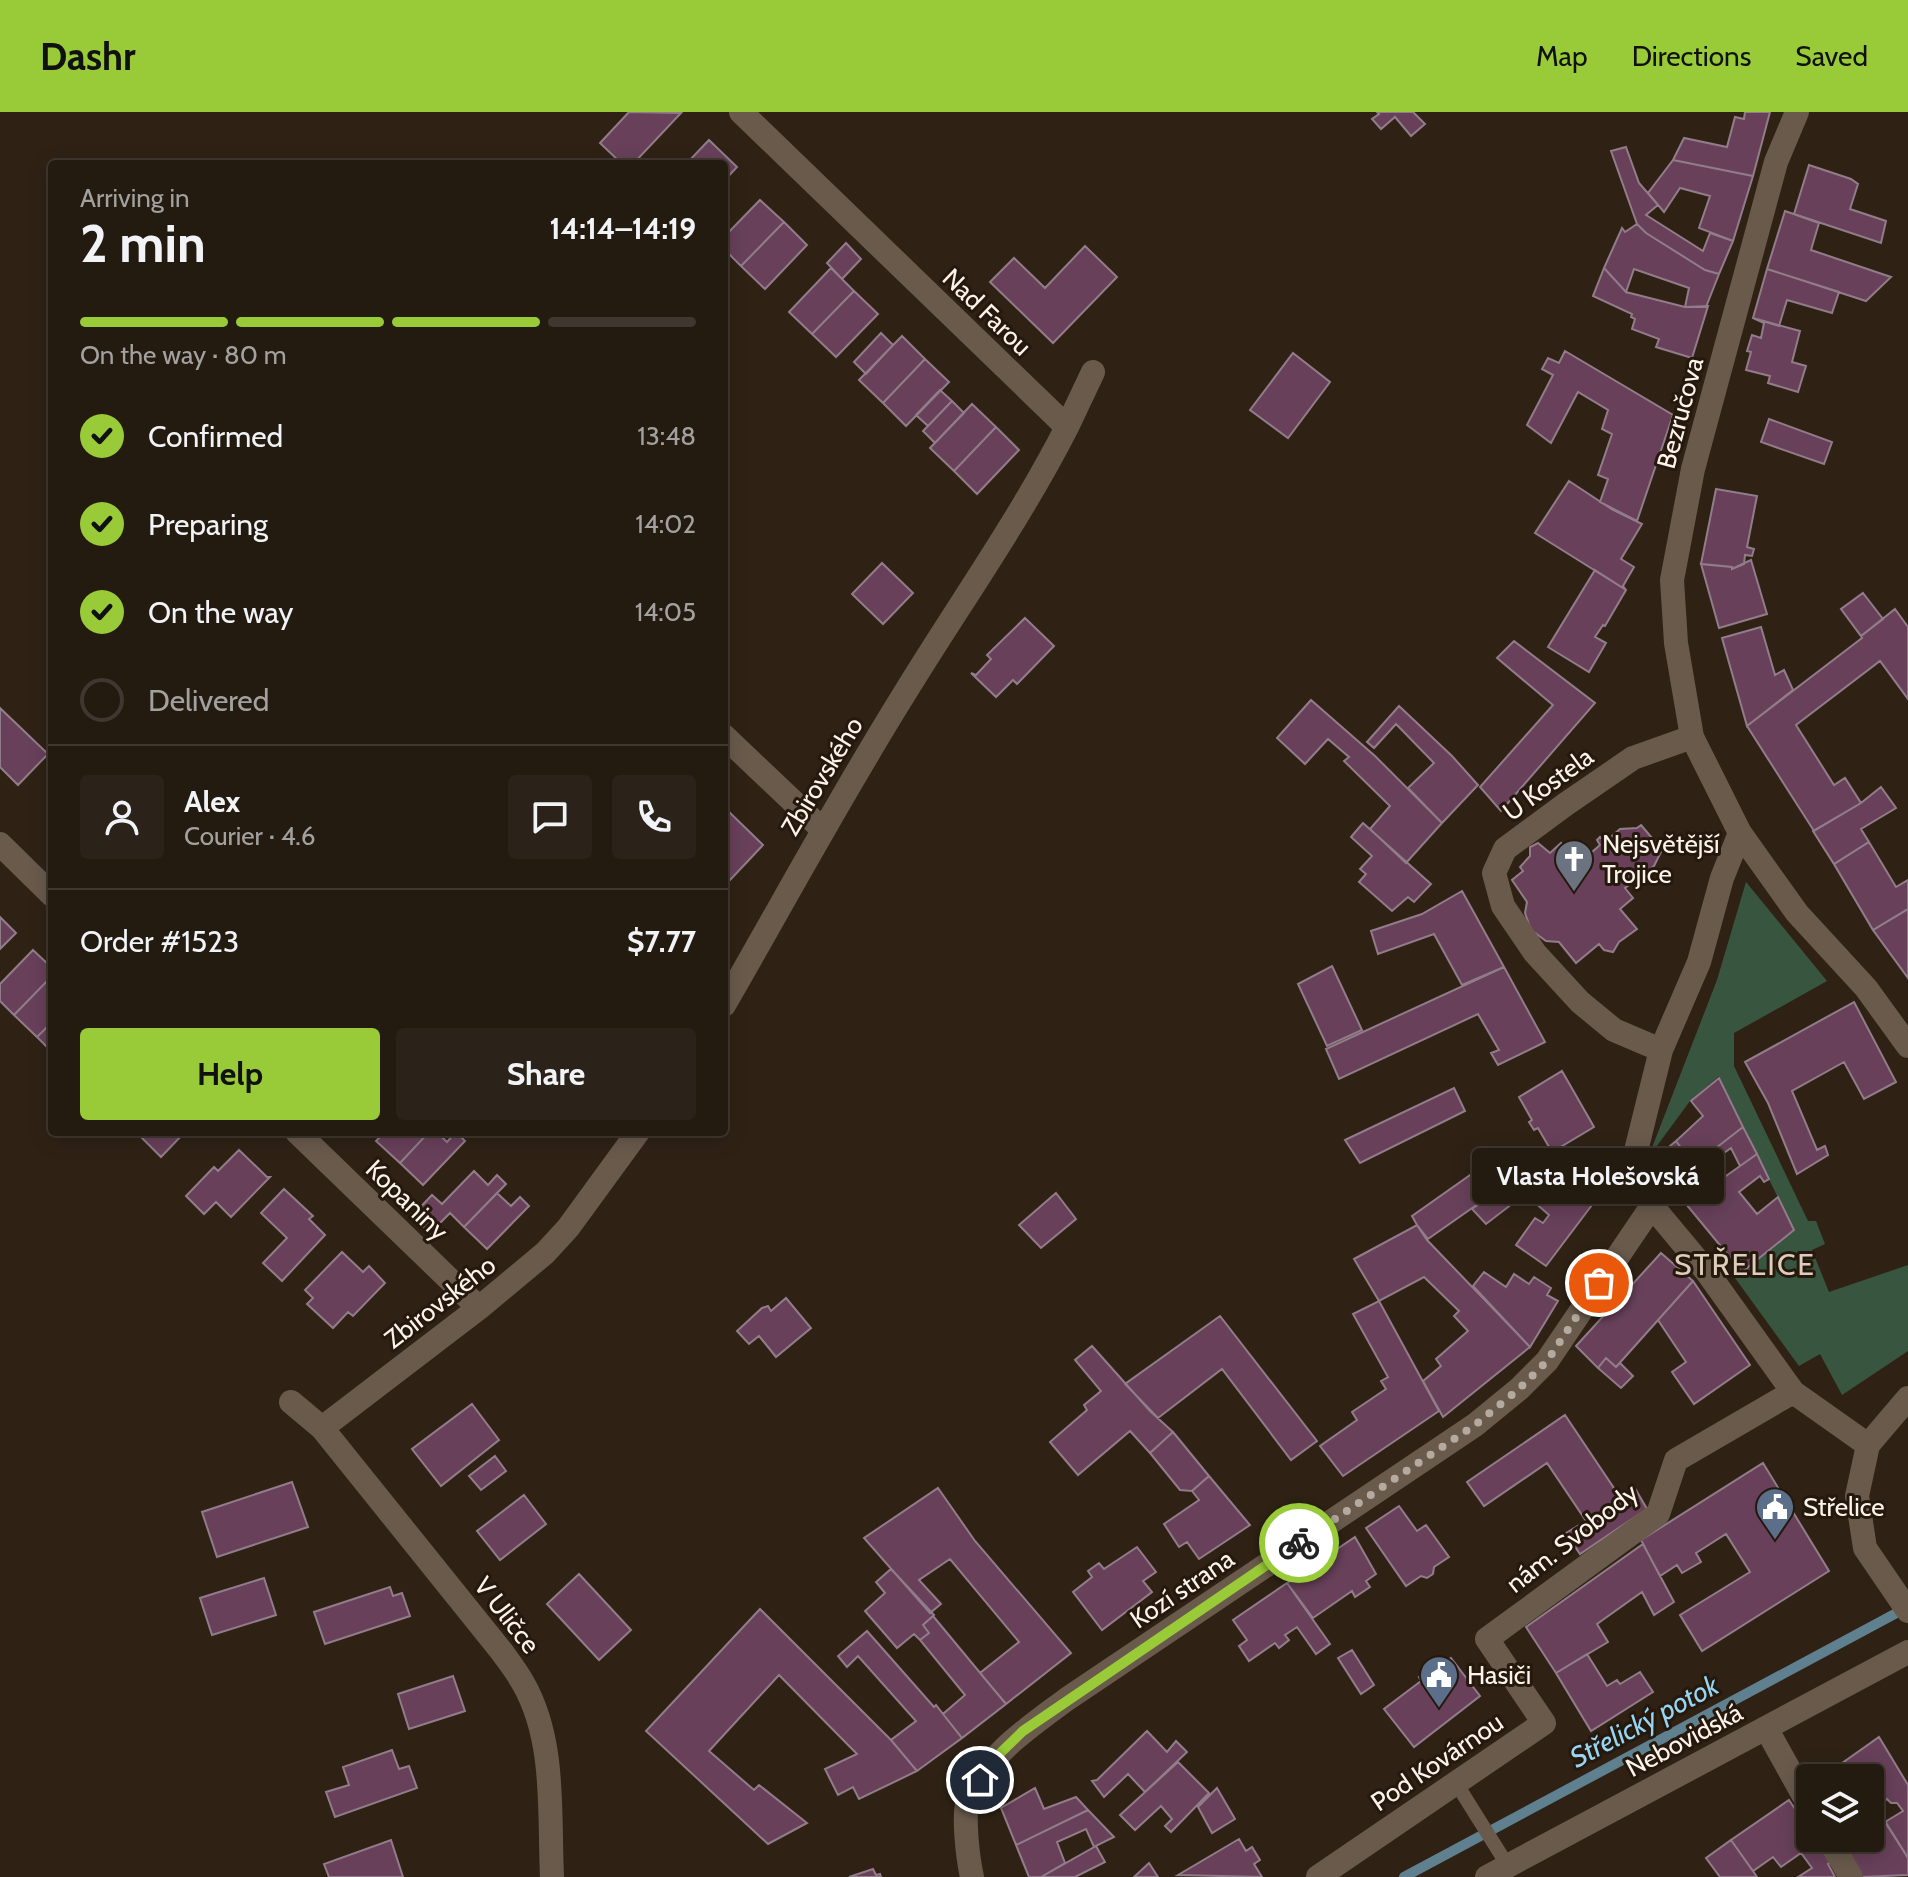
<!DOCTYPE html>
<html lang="en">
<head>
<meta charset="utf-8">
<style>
  :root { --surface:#231a10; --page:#2b2319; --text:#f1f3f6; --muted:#a3a19f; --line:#403830; --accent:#98cb37 }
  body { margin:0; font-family:Cabin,sans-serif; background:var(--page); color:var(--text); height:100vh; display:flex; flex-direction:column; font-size:30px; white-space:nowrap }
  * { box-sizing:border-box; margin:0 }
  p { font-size:26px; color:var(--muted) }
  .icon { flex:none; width:44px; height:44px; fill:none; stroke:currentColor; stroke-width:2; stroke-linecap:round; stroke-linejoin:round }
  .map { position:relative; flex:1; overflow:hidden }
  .panel { position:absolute; left:48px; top:48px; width:680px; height:976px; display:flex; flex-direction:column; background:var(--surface); border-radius:8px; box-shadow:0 4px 20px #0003,0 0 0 2px var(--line) }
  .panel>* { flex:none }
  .fabs { position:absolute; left:1796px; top:1652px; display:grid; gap:16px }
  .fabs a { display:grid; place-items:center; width:88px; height:88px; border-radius:8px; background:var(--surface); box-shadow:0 4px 20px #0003,0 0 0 2px var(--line); font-size:40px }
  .pin { position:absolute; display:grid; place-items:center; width:68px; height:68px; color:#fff; margin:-34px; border:4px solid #fff; border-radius:50%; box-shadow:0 2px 8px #0007 }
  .courier { position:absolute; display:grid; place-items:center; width:80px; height:80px; margin:-40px; border:6px solid #98cb37; border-radius:50%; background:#fff; color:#222; box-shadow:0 2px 10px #0007 }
  .bubble { position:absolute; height:56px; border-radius:8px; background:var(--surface); box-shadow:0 4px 20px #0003,0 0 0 2px var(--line); font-size:26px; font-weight:800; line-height:56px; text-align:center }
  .head em { font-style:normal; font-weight:800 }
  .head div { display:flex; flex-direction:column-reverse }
  .head { display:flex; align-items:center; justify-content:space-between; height:136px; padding:0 32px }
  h1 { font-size:52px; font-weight:800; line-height:60px }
  .bar { display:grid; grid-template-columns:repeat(4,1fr); gap:12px 8px; align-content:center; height:96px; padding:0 32px }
  .bar i { height:10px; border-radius:6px; background:var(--line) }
  .bar .current { background:var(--accent) }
  .bar p { grid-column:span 4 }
  .line { display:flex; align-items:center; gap:20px; padding:0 32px; border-top:2px solid var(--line) }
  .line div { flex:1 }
  .round { display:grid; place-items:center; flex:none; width:84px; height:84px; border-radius:8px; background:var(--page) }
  ol { padding:0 32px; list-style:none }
  li { display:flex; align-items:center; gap:24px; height:88px }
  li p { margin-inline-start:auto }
  li .icon { padding:8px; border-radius:50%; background:var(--accent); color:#111; stroke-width:4 }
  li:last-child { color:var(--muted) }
  li i { width:44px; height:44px; border:4px solid var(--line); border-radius:50% }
  .cta { display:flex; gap:16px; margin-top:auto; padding:16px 32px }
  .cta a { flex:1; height:92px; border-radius:8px; background:var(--accent); color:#111; font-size:32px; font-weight:800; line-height:92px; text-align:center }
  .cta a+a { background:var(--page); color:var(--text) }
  header { display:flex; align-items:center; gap:48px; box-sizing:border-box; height:112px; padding:0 40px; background:var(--accent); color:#111 }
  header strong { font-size:38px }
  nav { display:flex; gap:44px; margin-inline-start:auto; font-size:28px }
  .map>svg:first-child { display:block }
  .green { fill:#385540 }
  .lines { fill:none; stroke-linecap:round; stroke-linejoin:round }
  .stream { stroke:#5f818f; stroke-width:10 }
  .building { fill:#68405a; stroke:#917d89; stroke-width:2 }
  .service { stroke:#695a4c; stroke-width:14 }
  .minor { stroke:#695a4c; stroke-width:24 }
  .tertiary { stroke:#695a4c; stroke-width:24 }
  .done { stroke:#b4aa9f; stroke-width:8; stroke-dasharray:0 14.4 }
  .route { stroke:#98cb37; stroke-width:10 }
  .labels { text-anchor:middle; stroke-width:6; stroke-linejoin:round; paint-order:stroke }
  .street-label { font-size:26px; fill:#fcf3ea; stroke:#25180c }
  .poi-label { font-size:26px; fill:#fcf3ea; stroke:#25180c; text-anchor:start }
  .water-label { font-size:28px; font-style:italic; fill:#97d5f5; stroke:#25180c }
  .quarter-label { font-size:30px; letter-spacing:2px; fill:#decdbd; stroke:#25180c }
</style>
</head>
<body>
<header>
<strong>Dashr</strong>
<nav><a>Map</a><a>Directions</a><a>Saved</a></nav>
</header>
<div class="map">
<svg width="1908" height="1765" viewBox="0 0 1908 1765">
  <rect width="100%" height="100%" fill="#2f2215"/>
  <!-- green -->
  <path class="green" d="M1746,770L1827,869L1734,921V954L1808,1109H1816L1825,1132L1812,1138L1829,1180L1908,1153V1239L1842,1283L1820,1242L1799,1254L1735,1166L1794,1119L1719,964L1690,989L1648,1046L1717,868Z"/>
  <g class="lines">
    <!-- stream -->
    <path class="stream" d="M1404,1765L1906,1496"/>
  </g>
  <!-- building -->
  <path class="building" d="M629,0L681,1L633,52H622L600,31Z
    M1377,0H1413L1425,12L1411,24L1395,5L1381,17L1372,7L1379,2Z
    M1745,0H1770L1753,64L1673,48L1684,26L1727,35L1735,5L1744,7Z
    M709,28L737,55L724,69V52H686Z
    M1626,35L1639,71L1658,93L1646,103L1703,139L1710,121L1733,129L1719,162L1705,158L1646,121L1637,112L1611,39Z
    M1673,48L1753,64L1733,129L1699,116L1710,84L1680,76L1664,100L1648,81Z
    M1809,53L1851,67L1858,72L1850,97L1886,109L1881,131L1794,102Z
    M760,88L784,110L741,154L724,137V125Z
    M1785,99L1819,111L1811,138L1891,165L1866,189L1767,157Z
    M784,110L807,133L765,177L741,154Z
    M1637,112L1646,121L1705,158L1719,162L1706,195H1685L1689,176L1634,157L1626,180L1604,156L1622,116L1625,120Z
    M846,131L861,147L842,167L827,151Z
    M1085,134L1117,165L1053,231L990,170L1014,146L1045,176Z
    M831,156L854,179L812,222L789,200Z
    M1604,156L1626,180L1685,195L1708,194L1692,246L1656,235L1659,227L1632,217L1635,207L1631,205L1632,202L1593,184Z
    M1767,157L1839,180L1832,201L1787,188L1779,214L1753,206Z
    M854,179L878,202L836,245L812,222Z
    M1753,206L1800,219L1792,250L1806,254L1798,280L1768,271L1770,264L1746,258L1751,240L1747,239L1752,223L1761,226L1764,211Z
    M881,221L893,233L866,262L854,250Z
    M902,224L925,247L883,291L859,268Z
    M1565,239L1673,303L1637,409L1600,390L1608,367L1598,363L1612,322L1602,317L1608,298L1578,280L1551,331L1527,313L1553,263L1542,257L1548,246L1559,251Z
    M1293,241L1330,270L1288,326L1250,298Z
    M925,247L949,270L906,314L883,291Z
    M940,278L952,289L928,314L916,303Z
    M952,289L964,301L935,331L923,319Z
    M972,292L996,315L954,359L930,336Z
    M1769,307L1832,330L1824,352L1761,330Z
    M996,315L1019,338L977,382L954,359Z
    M1569,369L1613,398L1642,412L1621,447L1634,455L1623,474L1626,478L1535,421Z
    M1716,377L1757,384L1747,435L1754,437L1752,444L1745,443L1744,452L1732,457V455L1701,452Z
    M1751,448L1767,502L1719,516L1701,452L1732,455V457Z
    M882,451L913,481L883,512L852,482Z
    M1595,458L1626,478L1605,514L1603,513L1595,525L1606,531L1589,560L1548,535Z
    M1863,481L1883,507L1861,524L1841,497Z
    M1895,497L1908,515V587L1880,549L1796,613L1834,673L1845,666L1861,691L1814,719L1747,614L1862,526L1861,524Z
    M1025,506L1054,534L1017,572L1013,568L996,585L971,561L976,563L991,547L987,543Z
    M1761,515L1775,563L1784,558L1793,578L1747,614L1722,526Z
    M1514,529L1595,591L1501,699L1480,675L1553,593L1497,546Z
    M1311,588L1375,644L1442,711L1406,751L1370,717L1390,694L1344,649L1349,645L1328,627L1305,652L1277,626Z
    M1399,594L1452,644L1478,673L1442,711L1408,676L1434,651L1396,612L1374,636L1367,630Z
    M0,596L48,642L18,673L0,655Z
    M1881,675L1896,696L1861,717L1869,730L1834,752L1813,719L1861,691Z
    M724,695L763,733L730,768L724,762Z
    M1363,711L1431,772L1414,790L1408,785L1392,799L1359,770L1366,762L1360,757L1372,744L1351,725Z
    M1641,713L1662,738L1654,754L1625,776L1633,786L1620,797L1637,817L1619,830L1613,840L1604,838L1599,832L1576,851L1559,830L1546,829L1531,818L1525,801L1527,790L1512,768L1523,759L1520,755L1530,744V735L1538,731L1550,741L1561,731L1573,746L1576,744L1581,748L1588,743L1584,737L1588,735L1592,740L1600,733L1597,728L1600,725L1605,730L1620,717L1637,716Z
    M1869,730L1896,775L1908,768V797L1873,818L1834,752Z
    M1462,779L1504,855L1462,873L1434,822L1378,842L1371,819L1422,802Z
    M1908,797V866L1873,818Z
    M0,805L16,821L0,837Z
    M33,838L52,856V864L14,903L0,889V872Z
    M1332,854L1362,918L1327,934L1298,872Z
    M1504,855L1545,930L1498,953L1491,941L1499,938L1478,902L1339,967L1326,937Z
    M52,864V910L37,925L14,903Z
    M1854,890L1896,970L1864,987L1844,950L1792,979L1817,1038L1825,1034L1828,1043L1797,1062L1768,991L1745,950Z
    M52,910V940L37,925Z
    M1562,959L1594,1015L1552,1040L1538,1016L1534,1018L1529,1010L1532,1008L1519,985Z
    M1719,966L1743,1015L1694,1053L1676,1029L1703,1004L1691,989Z
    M1454,976L1465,999L1360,1051L1345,1028Z
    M1743,1015L1757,1042L1740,1054L1731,1036L1714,1048L1722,1060L1686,1092L1651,1050L1676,1029L1694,1053Z
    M140,1020H185L161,1045L138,1022Z
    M385,1020H429L400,1051L376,1029Z
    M429,1020H437L447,1030L456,1020L465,1029L423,1073L400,1051Z
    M239,1038L267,1065H270L231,1105L216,1090L204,1102L186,1084L214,1055L218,1059Z
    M1757,1042L1769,1067L1764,1070L1760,1064L1739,1080L1757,1102L1778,1085L1794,1118L1742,1160L1686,1092L1722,1060L1726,1064Z
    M1526,1044L1532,1054L1428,1127L1417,1113L1412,1104L1490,1049Z
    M1540,1050L1592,1093L1546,1154L1516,1133L1535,1106L1543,1111L1549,1103L1525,1082L1486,1112L1472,1097Z
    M474,1059L488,1073L497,1063L506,1072L464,1115L450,1101L430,1121L412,1104L432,1083L442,1092Z
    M284,1077L313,1104L309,1107L325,1123L282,1169L263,1151L287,1126L261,1101Z
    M497,1081L511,1094L520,1085L529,1094L487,1137L464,1115Z
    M1056,1081L1076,1107L1041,1136L1019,1113Z
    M1417,1113L1427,1128L1530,1235L1443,1305L1423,1269L1441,1254L1436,1247L1468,1219L1454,1204L1459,1199L1424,1165L1379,1189L1354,1147Z
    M342,1140L363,1160L369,1154L385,1171L353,1204L348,1200L333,1216L307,1192L313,1186L305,1178Z
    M1661,1141L1693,1169L1616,1255L1606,1246L1598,1256L1576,1234Z
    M1484,1160L1506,1175L1514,1162L1529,1172L1534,1165L1551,1176L1547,1183L1558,1189L1530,1235L1473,1174Z
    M1693,1169L1750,1253L1694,1292L1672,1260L1686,1250L1658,1208Z
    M786,1186L811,1216L776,1245L759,1224L749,1232L737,1219L762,1196L768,1194L771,1199Z
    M1379,1189L1439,1299L1343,1364L1320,1334L1357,1308L1352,1300L1386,1277L1381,1269L1388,1265L1353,1202Z
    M1220,1204L1317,1329L1291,1348L1222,1257L1158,1306L1125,1272Z
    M1092,1234L1150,1299L1173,1320L1150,1341L1130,1319L1078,1363L1050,1330L1087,1298L1084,1293L1101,1279L1075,1248Z
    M1606,1246L1616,1255L1620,1251L1633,1264L1621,1276L1598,1256Z
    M472,1292L499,1328L441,1374L412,1337Z
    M1565,1303L1622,1388L1636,1378L1647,1397L1580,1442L1566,1421L1586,1409L1547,1351L1484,1394L1467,1370Z
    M1173,1320L1209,1364L1192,1379L1180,1378L1150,1341Z
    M495,1344L506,1359L481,1378L469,1364Z
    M1763,1351L1829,1459L1702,1539L1680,1503L1750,1460L1726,1422L1696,1441L1701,1450L1682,1461L1677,1453L1660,1464L1641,1428Z
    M1209,1364L1250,1413L1199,1447L1187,1430L1179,1435L1164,1412L1199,1388L1192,1379Z
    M292,1370L308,1415L217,1445L202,1400Z
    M938,1376L975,1429L1071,1541L1006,1592L980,1561L1019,1530L950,1447L919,1468L941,1492L930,1501L864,1426Z
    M524,1383L546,1412L500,1448L477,1419Z
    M1399,1394L1417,1419L1426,1413L1449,1445L1434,1455L1433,1462L1427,1466L1421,1464L1406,1474L1366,1416Z
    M1355,1425L1376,1462L1366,1469L1370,1475L1355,1485L1352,1479L1313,1506L1287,1471Z
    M1643,1432L1674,1490L1654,1503L1642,1480L1597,1512L1608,1530L1556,1561L1526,1515Z
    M1137,1435L1156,1460L1143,1469L1152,1480L1102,1518L1073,1480L1092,1465L1088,1459L1099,1451L1104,1457Z
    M891,1457L934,1503L923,1513L929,1521L920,1528L914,1522L897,1536L865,1499L885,1481L876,1470Z
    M579,1462L631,1518L599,1548L547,1492Z
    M264,1466L276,1503L212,1523L200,1486Z
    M1287,1471L1330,1532L1316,1542L1297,1515L1285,1523L1289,1528L1279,1536L1275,1531L1249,1549L1239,1534L1247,1528L1233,1508Z
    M390,1475L393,1484L402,1481L410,1504L325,1532L314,1500Z
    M760,1497L891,1628L917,1659L859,1687L853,1675L838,1683L825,1657L857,1642L779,1563L709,1639L754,1678L759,1673L807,1711L768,1732L646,1619Z
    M933,1504L1006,1592L962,1626L943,1602L965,1583L920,1528L929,1521L923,1513Z
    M867,1519L934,1595L936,1593L943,1602L962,1626L917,1659L891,1628L916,1609L858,1544L847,1555L838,1544Z
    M1352,1538L1374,1573L1361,1582L1338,1546Z
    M1587,1542L1607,1574L1617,1568L1620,1572L1640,1560L1653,1580L1591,1619L1556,1561Z
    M1451,1546L1480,1584L1414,1635L1384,1597L1421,1569L1419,1565L1429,1557L1431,1561Z
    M453,1564L465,1599L409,1617L398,1582Z
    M1147,1619L1167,1640L1176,1629L1187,1640L1145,1680L1128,1662L1104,1685L1092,1669L1097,1668Z
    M1879,1625L1908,1673V1746L1885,1710L1903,1699L1897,1691H1891L1887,1687L1875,1695L1870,1688V1666H1855L1845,1649Z
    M392,1638L399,1657L409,1654L417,1676L335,1705L326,1680L349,1673L343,1655Z
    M1845,1649L1855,1666H1821Z
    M1178,1650L1209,1681L1171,1720L1165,1714L1172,1707L1161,1694L1135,1718L1120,1703Z
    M1035,1676L1044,1697L1076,1685L1088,1698L1016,1733L1001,1696Z
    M1217,1676L1235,1707L1212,1721L1198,1695Z
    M1789,1688L1810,1719V1726H1814L1828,1747L1830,1751L1828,1752L1835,1765H1798L1812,1756L1801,1741L1781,1755L1773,1745L1753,1759L1731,1728Z
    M1088,1698L1114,1725L1094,1735L1086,1717L1057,1730L1065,1751L1041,1765H1029L1016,1733Z
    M1885,1709L1908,1746V1763L1861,1765L1837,1726H1870V1718Z
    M1239,1727L1246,1739L1252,1735L1260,1748L1254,1752L1262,1765L1178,1763Z
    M391,1728L403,1765H329L324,1752Z
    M1731,1728L1753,1759L1757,1765H1720L1706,1746Z
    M1096,1734L1105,1750L1075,1765H1041Z
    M1149,1751L1158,1765H1134Z
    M873,1757L876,1763L880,1762L881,1765H849Z"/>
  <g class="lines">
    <!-- service -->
    <path class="service" d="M1456,1671L1508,1754"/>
    <!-- minor -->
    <path class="minor" d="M1797,0L1776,50L1693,357L1672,468L1676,531L1692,625L1740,721L1797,801L1866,876L1908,934
      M1067,315L1093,260
      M724,624L822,717
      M0,732L52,783
      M724,893C784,789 840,685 903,584C958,494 1019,409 1067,315L741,0
      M1661,938L1614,918L1580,890L1535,841L1503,794L1494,761L1505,737L1566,692L1633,646L1692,625
      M297,1020L479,1196
      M1793,1280L1868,1333
      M291,1290L322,1316L502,1540C509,1550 517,1560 523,1571C556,1628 549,1702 552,1765
      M322,1316L479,1196L545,1141L568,1116L638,1020
      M1766,1616L1810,1695
      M1828,1726L1851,1765
      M972,1765C968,1747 962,1700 969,1684C988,1642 1031,1614 1067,1587L1475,1313L1519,1277L1547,1249L1652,1094
      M1318,1765L1544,1611L1487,1527L1658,1402L1676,1348L1793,1280L1707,1160L1652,1094L1631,1059L1661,938L1699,850L1722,766L1740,721"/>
    <!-- tertiary -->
    <path class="tertiary" d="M1908,1286L1868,1333L1857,1384L1865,1436L1908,1499
      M1487,1765L1908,1540"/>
  </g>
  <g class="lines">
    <!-- done -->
    <path class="done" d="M1299,1431L1475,1313L1519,1277L1547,1249L1599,1171"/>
    <!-- route -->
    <path class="route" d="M980,1668L992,1649L1023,1619L1299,1431"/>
  </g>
  <!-- icons -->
  <defs>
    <g id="church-pin" transform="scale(2)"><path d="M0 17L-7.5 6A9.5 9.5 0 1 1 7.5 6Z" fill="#6b7280" stroke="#25180c"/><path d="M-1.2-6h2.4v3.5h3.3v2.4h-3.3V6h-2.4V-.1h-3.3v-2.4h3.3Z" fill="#fff"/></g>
    <g id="civic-pin" transform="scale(2)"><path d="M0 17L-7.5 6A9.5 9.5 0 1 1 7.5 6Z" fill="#5c6f8a" stroke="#25180c"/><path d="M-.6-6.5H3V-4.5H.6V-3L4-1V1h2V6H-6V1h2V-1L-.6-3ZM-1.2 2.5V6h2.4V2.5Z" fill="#fff"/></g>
  </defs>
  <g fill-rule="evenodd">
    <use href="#church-pin" x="1574" y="747"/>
    <use href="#civic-pin" x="1775" y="1395"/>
    <use href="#civic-pin" x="1439" y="1563"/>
  </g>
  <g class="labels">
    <!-- street labels -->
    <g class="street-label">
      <text transform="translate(987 200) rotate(44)" y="9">Nad Farou</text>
      <text transform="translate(1680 301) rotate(-75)" y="9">Bezručova</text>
      <text transform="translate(822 664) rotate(-59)" y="9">Zbirovského</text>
      <text transform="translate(1548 672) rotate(-36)" y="9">U Kostela</text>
      <text transform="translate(407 1088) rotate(44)" y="9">Kopaniny</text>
      <text transform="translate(440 1190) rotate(-38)" y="9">Zbirovského</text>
      <text transform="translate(1572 1426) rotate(-38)" y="9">nám. Svobody</text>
      <text transform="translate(1182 1477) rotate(-34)" y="9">Kozí strana</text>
      <text transform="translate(507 1503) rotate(52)" y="9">V Uličce</text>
      <text transform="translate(1684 1628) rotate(-28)" y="9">Nebovidská</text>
      <text transform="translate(1437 1650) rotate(-34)" y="9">Pod Kovárnou</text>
    </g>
    <!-- poi labels -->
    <g class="poi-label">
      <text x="1602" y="741">Nejsvětější<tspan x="1602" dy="30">Trojice</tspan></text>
      <text x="1803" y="1404">Střelice</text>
      <text x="1467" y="1572">Hasiči</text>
    </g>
    <!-- water labels -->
    <g class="water-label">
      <text transform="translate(1644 1609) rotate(-28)" y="10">Střelický potok</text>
    </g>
    <!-- quarter labels -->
    <g class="quarter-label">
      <text x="1745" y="1163">STŘELICE</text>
    </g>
  </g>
</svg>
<div class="fabs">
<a><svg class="icon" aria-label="layers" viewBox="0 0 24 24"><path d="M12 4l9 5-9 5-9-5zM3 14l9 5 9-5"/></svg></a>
</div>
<div class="pin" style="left:1599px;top:1171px;background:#ea580c"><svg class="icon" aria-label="bag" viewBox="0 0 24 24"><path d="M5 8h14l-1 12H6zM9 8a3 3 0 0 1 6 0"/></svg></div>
<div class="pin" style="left:980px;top:1668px;background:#1f2937"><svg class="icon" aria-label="home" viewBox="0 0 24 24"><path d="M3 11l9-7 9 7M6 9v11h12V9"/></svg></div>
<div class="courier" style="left:1299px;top:1431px"><svg class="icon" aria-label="bike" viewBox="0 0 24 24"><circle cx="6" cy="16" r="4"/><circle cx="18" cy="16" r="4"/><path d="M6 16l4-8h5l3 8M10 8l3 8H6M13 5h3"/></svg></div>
<div class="bubble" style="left:1472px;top:1036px;width:252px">Vlasta Holešovská</div>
<section class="panel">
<div class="head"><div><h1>2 min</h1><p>Arriving in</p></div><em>14:14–14:19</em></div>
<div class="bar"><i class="current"></i><i class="current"></i><i class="current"></i><i></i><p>On the way · 80 m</p></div>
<ol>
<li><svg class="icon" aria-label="check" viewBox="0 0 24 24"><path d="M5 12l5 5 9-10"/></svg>Confirmed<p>13:48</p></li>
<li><svg class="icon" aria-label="check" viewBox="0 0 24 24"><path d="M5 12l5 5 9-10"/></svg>Preparing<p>14:02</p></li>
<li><svg class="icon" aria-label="check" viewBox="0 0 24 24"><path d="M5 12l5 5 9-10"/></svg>On the way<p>14:05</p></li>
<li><i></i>Delivered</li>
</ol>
<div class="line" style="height:144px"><a class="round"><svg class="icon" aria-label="person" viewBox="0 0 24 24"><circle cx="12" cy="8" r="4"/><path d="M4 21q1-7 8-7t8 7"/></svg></a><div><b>Alex</b><p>Courier · 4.6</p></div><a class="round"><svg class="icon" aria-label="chat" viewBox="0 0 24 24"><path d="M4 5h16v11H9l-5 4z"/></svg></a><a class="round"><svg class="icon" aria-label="phone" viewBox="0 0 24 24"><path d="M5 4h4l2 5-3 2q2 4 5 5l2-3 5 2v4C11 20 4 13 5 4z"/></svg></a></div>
<div class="line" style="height:104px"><div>Order #1523</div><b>$7.77</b></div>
<div class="cta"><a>Help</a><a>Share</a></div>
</section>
</div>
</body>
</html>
